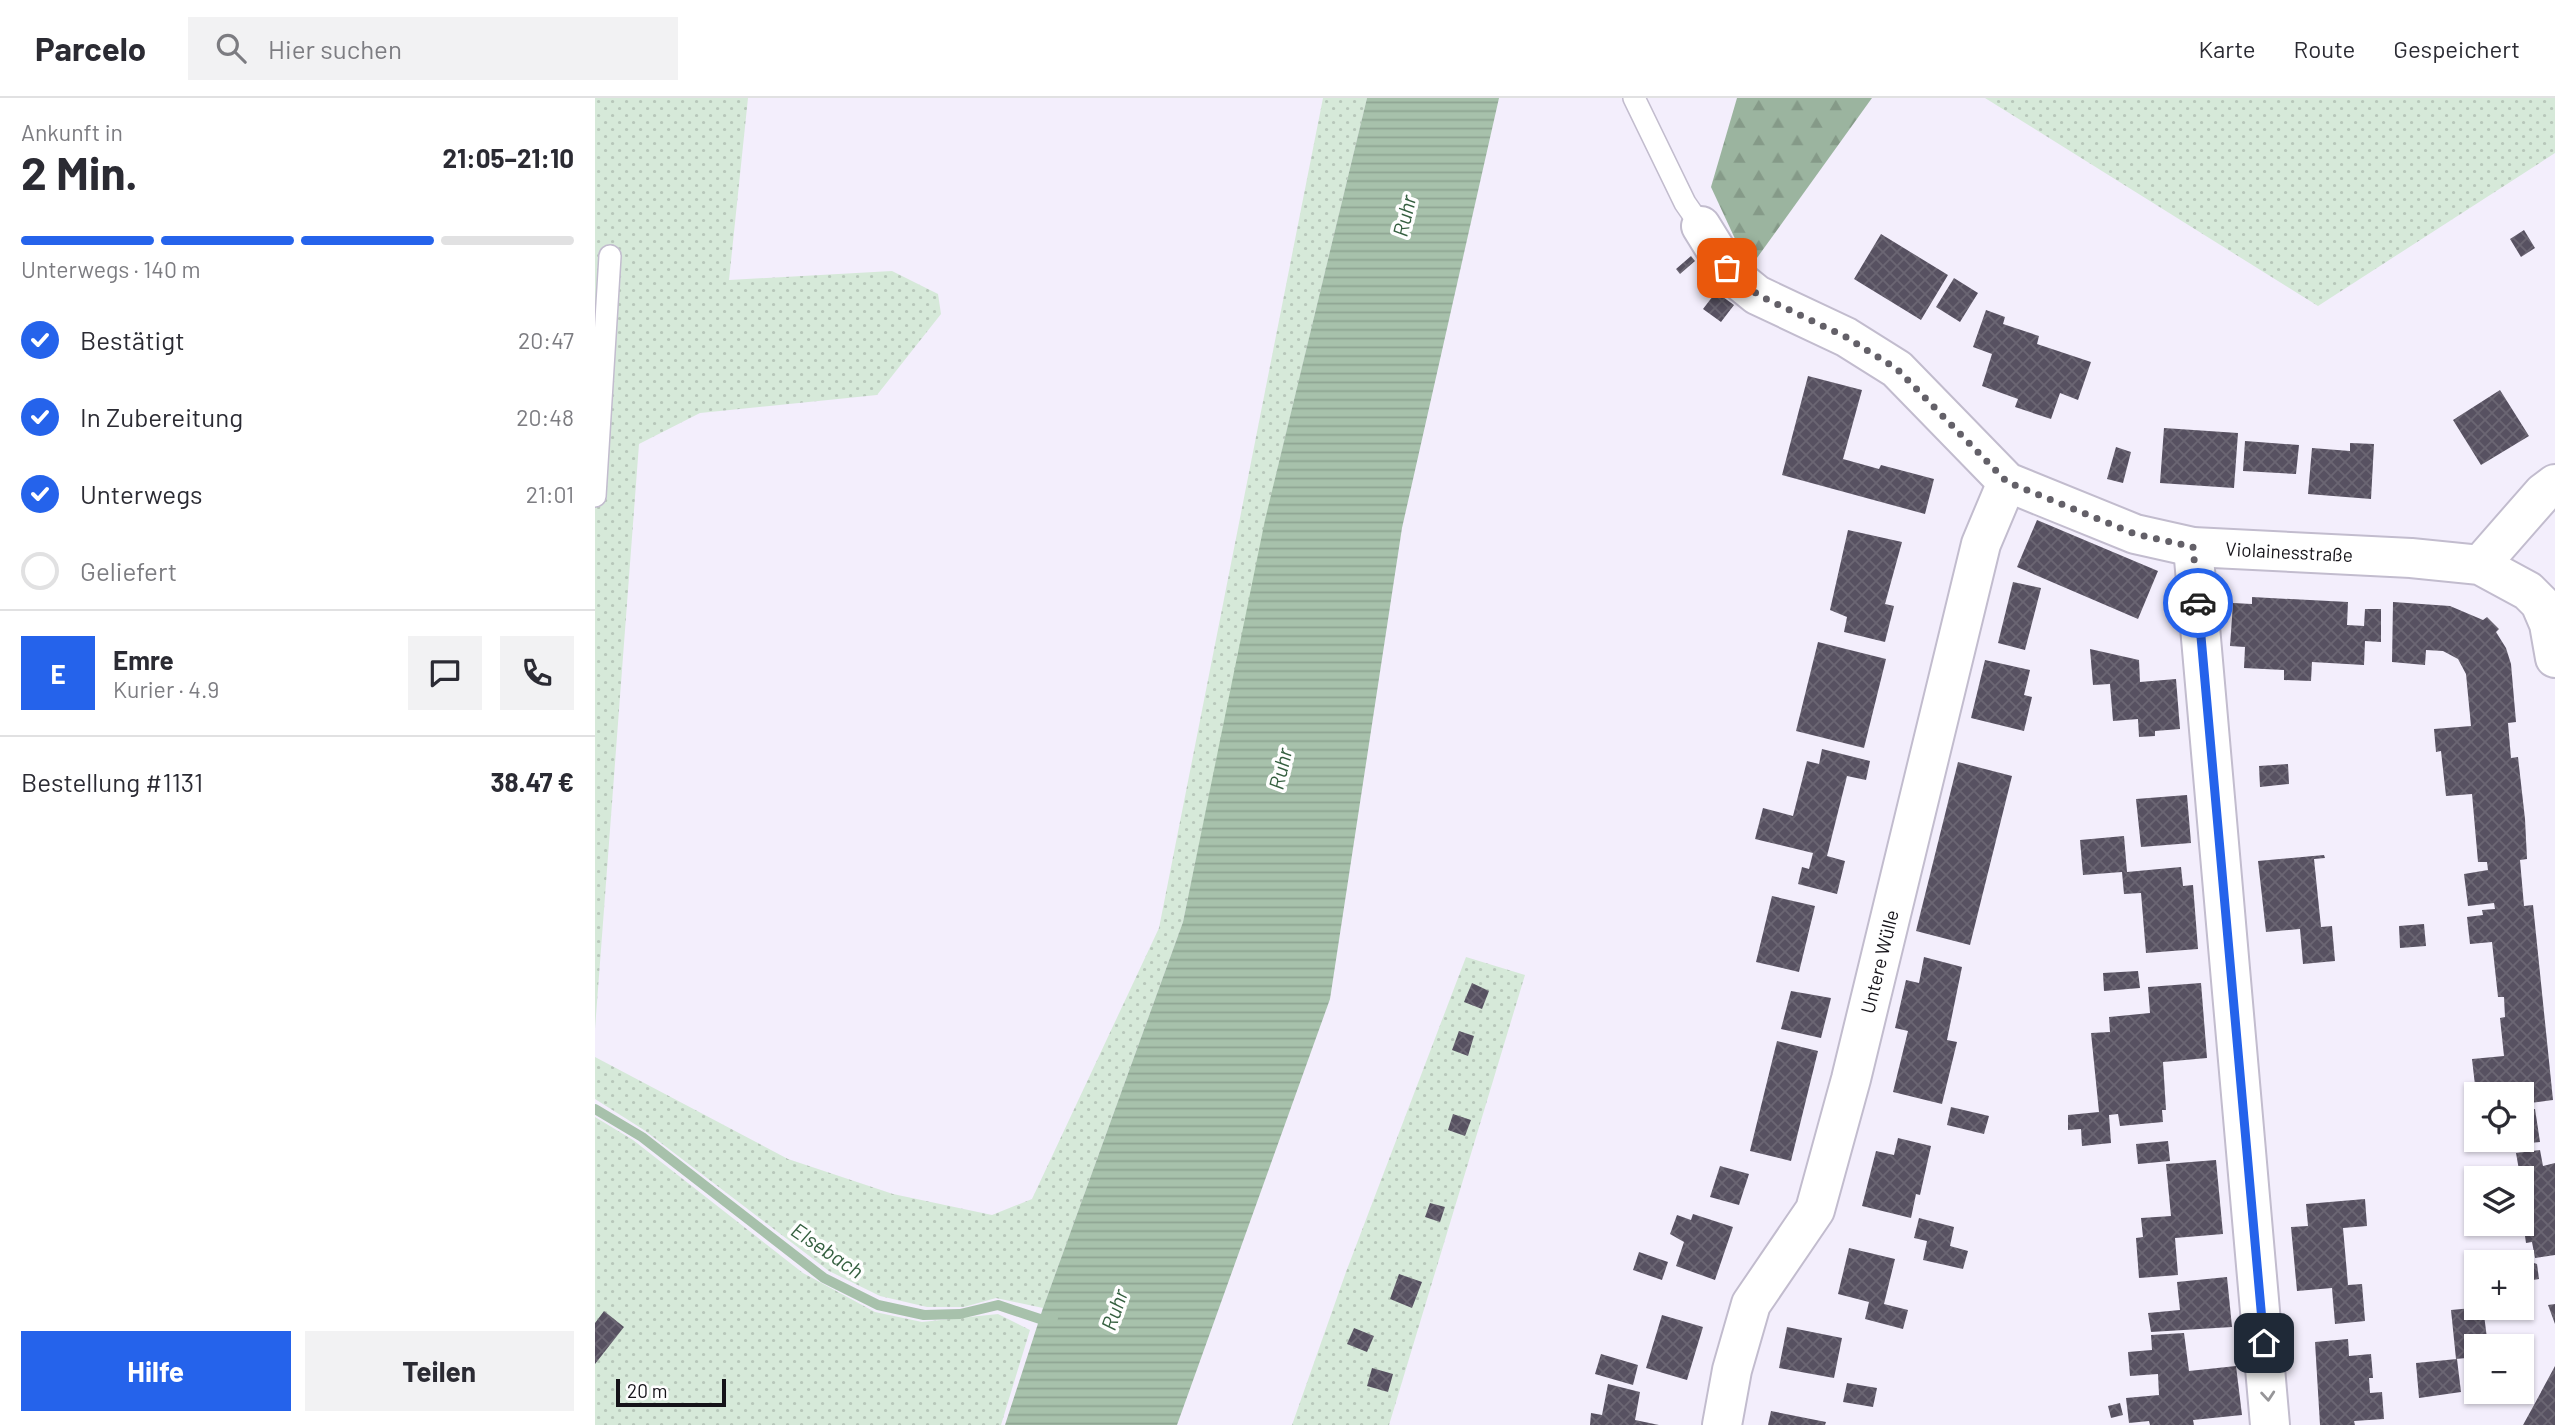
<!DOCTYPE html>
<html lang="de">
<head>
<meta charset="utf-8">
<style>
  :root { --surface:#fff; --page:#f2f2f3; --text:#2b2b33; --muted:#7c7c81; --line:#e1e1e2; --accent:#2563eb }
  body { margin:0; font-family:Barlow,sans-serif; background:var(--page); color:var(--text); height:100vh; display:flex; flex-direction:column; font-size:26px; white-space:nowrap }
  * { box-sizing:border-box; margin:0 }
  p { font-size:23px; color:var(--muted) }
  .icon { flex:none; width:38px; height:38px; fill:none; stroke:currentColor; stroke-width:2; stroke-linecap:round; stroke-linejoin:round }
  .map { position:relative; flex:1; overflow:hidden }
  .side { display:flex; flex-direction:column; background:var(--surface); width:595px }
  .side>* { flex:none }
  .tools { position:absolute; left:1869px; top:984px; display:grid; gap:14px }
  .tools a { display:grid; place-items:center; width:70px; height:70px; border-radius:0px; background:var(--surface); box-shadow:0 2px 5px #0004; font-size:35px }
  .scale { position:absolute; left:21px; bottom:18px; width:110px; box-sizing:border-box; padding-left:7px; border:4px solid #151319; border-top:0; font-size:19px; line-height:24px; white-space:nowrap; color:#151319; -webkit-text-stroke:5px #fefefe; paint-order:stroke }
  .pin { position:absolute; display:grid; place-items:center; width:60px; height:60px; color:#fff; margin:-30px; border-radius:14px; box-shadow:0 4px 10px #0006 }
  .courier { position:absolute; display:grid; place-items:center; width:70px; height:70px; margin:-35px; border:5px solid #2563eb; border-radius:50%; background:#fff; color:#222; box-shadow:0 2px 9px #0007 }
  .headline em { font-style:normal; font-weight:700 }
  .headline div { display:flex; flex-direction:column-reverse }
  .headline { display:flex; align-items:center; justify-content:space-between; height:119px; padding:0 21px }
  h1 { font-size:46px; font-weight:700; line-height:52px }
  .bar { display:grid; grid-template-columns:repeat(4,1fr); gap:10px 7px; align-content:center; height:84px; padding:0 21px }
  .bar i { height:9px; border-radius:5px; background:var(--line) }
  .bar .current { background:var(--accent) }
  .bar p { grid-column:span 4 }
  .line { display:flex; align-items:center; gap:18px; padding:0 21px; border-top:2px solid var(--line) }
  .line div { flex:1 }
  .round { display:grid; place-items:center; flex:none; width:74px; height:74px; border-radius:0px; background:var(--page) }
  ol { padding:0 21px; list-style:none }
  li { display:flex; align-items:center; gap:21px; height:77px }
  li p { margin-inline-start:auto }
  li .icon { padding:7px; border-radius:50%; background:var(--accent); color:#fff; stroke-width:4 }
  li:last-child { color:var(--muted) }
  li i { width:38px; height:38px; border:4px solid var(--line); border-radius:50% }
  .button { display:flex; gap:14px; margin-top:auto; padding:14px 21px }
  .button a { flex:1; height:80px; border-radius:0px; background:var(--accent); color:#fff; font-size:28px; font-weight:700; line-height:80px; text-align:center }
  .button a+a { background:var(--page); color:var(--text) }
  header { display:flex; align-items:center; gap:42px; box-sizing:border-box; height:98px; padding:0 35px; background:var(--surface); border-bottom:2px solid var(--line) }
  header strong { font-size:33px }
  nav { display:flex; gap:38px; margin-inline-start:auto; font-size:24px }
  .search { width:490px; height:63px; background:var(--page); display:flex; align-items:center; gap:18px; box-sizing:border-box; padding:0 24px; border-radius:0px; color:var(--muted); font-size:26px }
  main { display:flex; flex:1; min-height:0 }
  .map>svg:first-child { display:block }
  .grass { fill:url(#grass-dots) }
  .forest { fill:url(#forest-firs) }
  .water { fill:url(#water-rules) }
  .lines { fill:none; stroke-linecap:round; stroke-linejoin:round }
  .stream { stroke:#a7c1ab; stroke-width:10 }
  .building { fill:url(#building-cross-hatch) }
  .service-casing { stroke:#c2bcce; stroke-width:24 }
  .minor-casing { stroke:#c2bcce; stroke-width:42 }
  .service { stroke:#fff; stroke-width:21 }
  .minor { stroke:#fff; stroke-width:38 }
  .oneway { stroke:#969598 }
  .done { stroke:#636068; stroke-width:7; stroke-dasharray:0 12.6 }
  .route { stroke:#2563eb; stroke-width:9 }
  .labels { text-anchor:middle; stroke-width:7; stroke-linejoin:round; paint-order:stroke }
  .street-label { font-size:19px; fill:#151319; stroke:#fefefe }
  .water-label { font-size:21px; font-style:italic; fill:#345f3f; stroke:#fefefe }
</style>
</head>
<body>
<header>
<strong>Parcelo</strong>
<div class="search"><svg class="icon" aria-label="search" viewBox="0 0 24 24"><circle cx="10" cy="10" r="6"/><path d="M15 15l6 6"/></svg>Hier suchen</div>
<nav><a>Karte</a><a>Route</a><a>Gespeichert</a></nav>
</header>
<main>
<section class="side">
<div class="headline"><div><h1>2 Min.</h1><p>Ankunft in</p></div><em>21:05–21:10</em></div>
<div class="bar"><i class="current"></i><i class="current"></i><i class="current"></i><i></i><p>Unterwegs · 140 m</p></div>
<ol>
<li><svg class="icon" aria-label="check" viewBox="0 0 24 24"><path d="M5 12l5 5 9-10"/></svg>Bestätigt<p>20:47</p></li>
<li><svg class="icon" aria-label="check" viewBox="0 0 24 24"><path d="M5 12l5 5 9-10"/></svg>In Zubereitung<p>20:48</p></li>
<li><svg class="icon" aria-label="check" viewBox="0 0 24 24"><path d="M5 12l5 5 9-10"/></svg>Unterwegs<p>21:01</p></li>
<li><i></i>Geliefert</li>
</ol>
<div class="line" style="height:126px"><b class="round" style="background:var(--accent);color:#fff">E</b><div><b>Emre</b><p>Kurier · 4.9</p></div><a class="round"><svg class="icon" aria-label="chat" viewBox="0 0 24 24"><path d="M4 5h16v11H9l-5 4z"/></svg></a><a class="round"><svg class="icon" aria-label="phone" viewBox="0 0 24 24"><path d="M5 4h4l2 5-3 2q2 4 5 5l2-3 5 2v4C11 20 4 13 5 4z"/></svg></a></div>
<div class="line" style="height:91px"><div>Bestellung #1131</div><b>38.47 €</b></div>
<div class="button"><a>Hilfe</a><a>Teilen</a></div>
</section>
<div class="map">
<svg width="1960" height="1327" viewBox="0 0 1960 1327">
  <defs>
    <pattern id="grass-dots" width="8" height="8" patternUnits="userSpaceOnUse" patternTransform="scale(1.75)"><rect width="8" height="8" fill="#d6e9d9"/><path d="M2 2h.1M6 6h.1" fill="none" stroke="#b7c7ba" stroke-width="1.8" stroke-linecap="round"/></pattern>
    <pattern id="forest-firs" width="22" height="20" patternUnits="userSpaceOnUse" patternTransform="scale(1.75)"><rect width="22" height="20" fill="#9bb49f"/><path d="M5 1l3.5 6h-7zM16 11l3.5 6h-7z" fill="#859a88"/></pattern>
    <pattern id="water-rules" width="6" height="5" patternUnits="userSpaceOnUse" patternTransform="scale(1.75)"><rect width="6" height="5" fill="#a7c1ab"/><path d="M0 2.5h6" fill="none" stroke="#8fa593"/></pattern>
    <pattern id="building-cross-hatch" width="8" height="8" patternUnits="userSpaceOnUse" patternTransform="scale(1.75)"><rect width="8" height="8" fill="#575161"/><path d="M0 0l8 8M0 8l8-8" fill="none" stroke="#6b6673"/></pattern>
  </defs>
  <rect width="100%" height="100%" fill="#f3eefc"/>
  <!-- grass -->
  <path class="grass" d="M0,0H153L134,182L297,173L343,196L346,216L282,297L105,315L44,346L0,931Z
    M728,0H772L681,377L588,824L448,1210L401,1200L369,1209H332L285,1198L234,1173L49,1032L0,1001V959L193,1061L298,1096L397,1117L437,1101L564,830Z
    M1390,0H1960V55L1723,208Z
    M871,859L930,877L794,1327H697L751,1174Z
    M0,1019L38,1042L208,1175L280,1214L327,1224L403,1216L435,1232L406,1327H0Z"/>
  <!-- forest -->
  <path class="forest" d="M1142,0H1277L1154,171L1116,89Z"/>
  <!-- water -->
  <path class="water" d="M772,0H904L807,430L735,901L582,1327H410L448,1210L588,824L670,422Z"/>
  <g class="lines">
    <!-- stream -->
    <path class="stream" d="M0,1011L47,1039L229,1180L283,1207L329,1217L365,1216L403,1207L445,1221L458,1220"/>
  </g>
  <!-- building -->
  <path class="building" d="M1929,132L1940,150L1926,159L1915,141Z
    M1286,136L1353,177L1326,222L1259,181Z
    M1096,158L1100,163L1085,176L1081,171Z
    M1359,180L1383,195L1365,224L1341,209Z
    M1121,194L1139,207L1126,224L1108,211Z
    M1391,212L1410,219L1408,226L1444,238L1442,246L1496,264L1483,302L1465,295L1456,321L1420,309L1423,301L1387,288L1397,256L1378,249Z
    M1213,278L1267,292L1248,361L1284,371L1286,367L1339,381L1330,416L1187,377Z
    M1905,292L1934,338L1886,367L1858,322Z
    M1569,330L1643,335L1639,390L1565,385Z
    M1650,343L1704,347L1701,376L1648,373Z
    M1755,345L1779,346L1776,401L1713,396L1717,350L1755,353Z
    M1521,349L1536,354L1528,385L1512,381Z
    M1442,422L1563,473L1543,521L1422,469Z
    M1253,432L1307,444L1290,506L1299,508L1290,544L1249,534L1252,519L1235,512Z
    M1418,484L1446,490L1430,552L1403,545Z
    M1657,499L1753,504L1752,527L1769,528L1770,511H1786V544L1770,543L1769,567L1717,564L1716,583L1689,582V572L1649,570L1650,549L1635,548L1638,505L1657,506Z
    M1798,504L1855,508L1888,522L1892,519L1904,531L1901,534L1911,550L1916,566L1921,624L1913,625L1916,660L1923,659L1930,721L1932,761L1925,762L1929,808L1938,807L1958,1002L1927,1006V996H1881L1877,961L1909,958L1905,920L1910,919L1909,899H1903L1897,844L1875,846L1872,819L1888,817L1887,812L1900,811L1899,805L1873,808L1869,776L1893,772L1892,764H1883L1877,696L1851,698L1846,653L1841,654L1839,631L1876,628L1871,576L1863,561L1848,553L1831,552L1830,567L1797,564Z
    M1223,544L1291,561L1269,650L1201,633Z
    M1495,551L1544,562L1545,584L1581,581L1585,631L1560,633V638L1544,639L1543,621L1518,623L1515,586L1498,587Z
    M1390,562L1435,572L1429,597L1437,599L1429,633L1376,620Z
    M1227,651L1275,663L1271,682L1252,678L1232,758L1250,763L1242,796L1203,786L1207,769L1214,771L1218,755L1160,741L1168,710L1198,718L1212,663L1224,666Z
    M1363,664L1417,678L1375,847L1321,833Z
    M1693,666L1694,686L1665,689L1664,668Z
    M1592,697L1596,745L1546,749L1541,701Z
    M1529,738L1532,774L1586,769L1588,788L1598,787L1603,851L1551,855L1546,795L1529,796L1527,774L1488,777L1485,742Z
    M1729,757L1730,760L1719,761L1726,829L1737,828L1740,863L1708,866L1705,831L1671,834L1663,763Z
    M1177,798L1220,808L1204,874L1161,864Z
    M1829,826L1831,848L1805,850L1804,828Z
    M1329,859L1367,869L1352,942L1362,944L1347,1006L1298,994L1313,933L1300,930L1311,882L1324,885Z
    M1543,873L1545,890L1509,893L1508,875Z
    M877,885L894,893L887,911L869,904Z
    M1606,885L1612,960L1568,964L1571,1012H1567L1568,1024L1525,1028L1523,1016L1514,1017L1516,1045L1487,1048L1486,1031L1473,1032V1017L1504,1014L1496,935L1515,934L1514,919L1555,915L1553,889Z
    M1196,893L1236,900L1226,940L1186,931Z
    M864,933L879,938L873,958L857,952Z
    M1182,943L1223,953L1196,1063L1155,1053Z
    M1356,1009L1394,1018L1389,1036L1352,1027Z
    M1940,1011L1945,1044L1916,1047L1915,1041H1927V1012Z
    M858,1016L876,1022L870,1038L853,1032Z
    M1303,1040L1336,1048L1325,1097L1321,1096L1316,1120L1267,1108L1281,1053L1299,1057Z
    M1573,1043L1575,1063L1543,1066L1541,1046Z
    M1945,1052L1948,1068L1960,1065V1157L1940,1160L1937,1144L1931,1145L1927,1117V1080H1920L1919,1073L1924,1072L1921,1055Z
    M1621,1062L1628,1136L1580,1140L1583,1177L1544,1180L1541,1140L1548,1139L1546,1120L1576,1118L1571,1066Z
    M1125,1068L1154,1076L1144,1107L1115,1099Z
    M1770,1101L1772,1128L1748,1130L1753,1187L1767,1186L1770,1223L1740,1226L1737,1190L1702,1193L1696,1129L1713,1128L1711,1106Z
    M835,1105L850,1109L845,1124L830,1119Z
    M1098,1116L1138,1129L1120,1182L1081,1168L1089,1144L1075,1136L1082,1117L1096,1122Z
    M1324,1120L1359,1129L1355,1148L1373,1153L1368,1171L1328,1162L1332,1143L1319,1140Z
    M1254,1150L1300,1161L1289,1206L1313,1212L1308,1231L1270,1221L1274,1204L1243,1196Z
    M1044,1154L1073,1164L1067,1182L1038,1172Z
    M1926,1161L1942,1166L1944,1181L1927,1184V1164L1920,1162Z
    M804,1176L827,1184L817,1210L795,1201Z
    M1632,1179L1637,1229L1556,1234L1553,1215L1585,1212L1582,1184Z
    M1960,1206V1226L1953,1207Z
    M1888,1209L1893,1248H1881V1259L1861,1261L1856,1212Z
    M9,1213L29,1229L0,1266V1225Z
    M1067,1217L1108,1229L1092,1282L1051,1270Z
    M1192,1229L1247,1240L1239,1280L1184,1270Z
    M759,1230L779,1238L772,1254L752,1246Z
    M1589,1235L1594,1273L1641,1268L1647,1317L1598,1322L1599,1327H1555L1554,1323L1534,1325L1531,1300L1564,1297L1563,1276L1535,1278L1533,1254L1557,1252L1556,1237Z
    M1753,1241L1754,1258L1776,1256L1778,1280H1774L1775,1295L1787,1294L1789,1321L1759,1323L1760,1327H1725L1720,1244Z
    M1006,1256L1043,1267L1038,1287L1000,1276Z
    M1862,1261L1866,1294L1824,1300L1821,1265Z
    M1960,1268V1327H1928L1939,1307Z
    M777,1270L798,1276L793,1294L772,1288Z
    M1252,1285L1282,1290L1278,1309L1248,1304Z
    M1013,1286L1045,1294L1040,1322L1064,1327H995L996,1315L1007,1317Z
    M1525,1305L1528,1317L1516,1320L1513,1308Z
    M1176,1313L1231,1324L1230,1327H1173Z"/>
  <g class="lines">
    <!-- service casing -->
    <g class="service-casing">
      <path id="service" d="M1039,0L1090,105L1106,128
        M0,398L15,158"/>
    </g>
    <!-- minor casing -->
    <g class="minor-casing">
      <g id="minor">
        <path id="s1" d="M1106,128L1132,170L1146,184L1162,197L1251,239L1302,271L1412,384L1540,436L1598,449L1816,460L1885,467L1933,493L1945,505L1954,526L1960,560"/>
        <path d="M1598,449L1675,1327"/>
        <path d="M1885,467L1948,395L1960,386"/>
        <path id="s2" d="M1127,1327L1137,1272L1156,1206L1220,1112L1256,981L1386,446L1412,384"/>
      </g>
    </g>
    <!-- service -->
    <use href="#service" class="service"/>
    <!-- minor -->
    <use href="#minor" class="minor"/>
  </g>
  <!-- one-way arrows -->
  <defs><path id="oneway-chevron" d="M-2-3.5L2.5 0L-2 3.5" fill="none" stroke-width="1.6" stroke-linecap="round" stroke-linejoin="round" transform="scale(1.75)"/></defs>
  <use class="oneway" href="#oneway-chevron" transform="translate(1673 1298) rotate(85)"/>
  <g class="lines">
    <!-- done -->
    <path class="done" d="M1132,170L1163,197L1251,239L1302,271L1412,384L1540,436L1598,449L1603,505"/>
    <!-- route -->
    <path class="route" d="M1603,505L1669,1245"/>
  </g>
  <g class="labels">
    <!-- street labels -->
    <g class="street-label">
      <text dy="7" stroke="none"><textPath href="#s1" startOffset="700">Violainesstraße</textPath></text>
      <text dy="7" stroke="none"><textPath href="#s2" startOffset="495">Untere Wülle</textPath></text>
    </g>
    <!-- water labels -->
    <g class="water-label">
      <text transform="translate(810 118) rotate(-77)" y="7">Ruhr</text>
      <text transform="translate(686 671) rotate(-77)" y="7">Ruhr</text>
      <text transform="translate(232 1153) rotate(34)" y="7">Elsebach</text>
      <text transform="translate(520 1212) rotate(-71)" y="7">Ruhr</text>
    </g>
  </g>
</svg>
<div class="tools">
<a><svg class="icon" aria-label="locate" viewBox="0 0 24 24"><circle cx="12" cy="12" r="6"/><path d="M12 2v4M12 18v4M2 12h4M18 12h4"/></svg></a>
<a><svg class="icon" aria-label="layers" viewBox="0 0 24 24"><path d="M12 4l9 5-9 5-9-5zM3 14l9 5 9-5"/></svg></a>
<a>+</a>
<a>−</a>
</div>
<div class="scale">20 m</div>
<div class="pin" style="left:1132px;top:170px;background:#ea580c"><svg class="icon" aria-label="bag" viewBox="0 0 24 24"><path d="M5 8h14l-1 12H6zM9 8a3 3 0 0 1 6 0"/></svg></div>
<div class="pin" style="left:1669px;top:1245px;background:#1f2937"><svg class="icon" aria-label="home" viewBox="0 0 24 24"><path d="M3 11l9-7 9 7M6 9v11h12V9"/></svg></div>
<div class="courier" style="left:1603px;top:505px"><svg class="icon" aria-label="car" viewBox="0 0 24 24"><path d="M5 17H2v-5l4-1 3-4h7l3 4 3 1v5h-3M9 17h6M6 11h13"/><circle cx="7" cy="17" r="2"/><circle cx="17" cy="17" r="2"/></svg></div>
</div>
</main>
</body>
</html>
